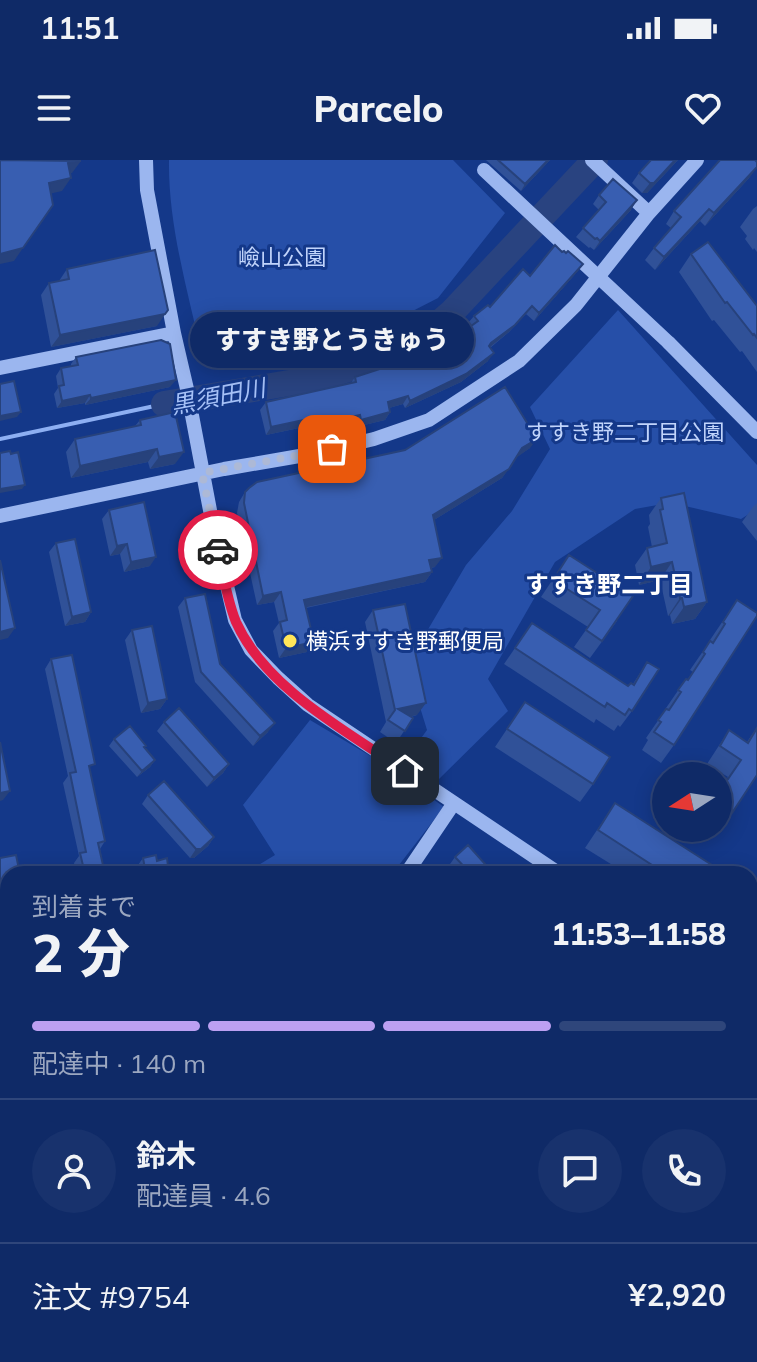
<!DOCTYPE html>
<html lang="ja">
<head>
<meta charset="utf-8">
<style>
  :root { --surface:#0f2a67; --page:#18326d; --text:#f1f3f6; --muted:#9ba7c0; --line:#2f467b; --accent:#bca0f2 }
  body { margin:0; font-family:Mulish,"Noto Sans JP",sans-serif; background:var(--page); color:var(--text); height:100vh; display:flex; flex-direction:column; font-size:30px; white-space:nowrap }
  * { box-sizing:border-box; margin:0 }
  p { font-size:26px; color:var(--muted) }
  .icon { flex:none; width:44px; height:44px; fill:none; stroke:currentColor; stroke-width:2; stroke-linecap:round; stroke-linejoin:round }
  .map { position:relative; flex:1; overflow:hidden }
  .drawer { position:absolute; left:0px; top:706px; width:758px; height:496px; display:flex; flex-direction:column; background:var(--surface); border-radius:24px 24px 0 0; box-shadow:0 4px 20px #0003,0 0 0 2px var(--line) }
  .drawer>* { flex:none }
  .needle { width:52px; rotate:258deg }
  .fabs { position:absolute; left:652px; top:602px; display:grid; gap:16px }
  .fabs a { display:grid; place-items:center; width:80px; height:80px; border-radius:50%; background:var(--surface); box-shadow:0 4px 20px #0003,0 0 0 2px var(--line); font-size:40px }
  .pin { position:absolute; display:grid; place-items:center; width:68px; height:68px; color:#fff; margin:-34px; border-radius:16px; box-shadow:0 4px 12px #0006 }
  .courier { position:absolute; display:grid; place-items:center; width:80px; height:80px; margin:-40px; border:6px solid #e11d48; border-radius:50%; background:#fff; color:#222; box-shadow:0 2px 10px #0007 }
  .bubble { position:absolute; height:56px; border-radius:28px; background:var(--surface); box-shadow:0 4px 20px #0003,0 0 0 2px var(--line); font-size:26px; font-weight:800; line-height:56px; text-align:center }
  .overview em { font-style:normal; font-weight:800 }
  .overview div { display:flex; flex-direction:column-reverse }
  .overview { display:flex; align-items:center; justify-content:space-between; height:136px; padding:0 32px }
  h1 { font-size:52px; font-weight:800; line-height:60px }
  .bar { display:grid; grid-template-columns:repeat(4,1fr); gap:12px 8px; align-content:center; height:96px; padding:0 32px }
  .bar i { height:10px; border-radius:6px; background:var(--line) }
  .bar .selected { background:var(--accent) }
  .bar p { grid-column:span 4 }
  .line { display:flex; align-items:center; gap:20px; padding:0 32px; border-top:2px solid var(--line) }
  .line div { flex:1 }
  .round { display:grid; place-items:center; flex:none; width:84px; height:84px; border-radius:42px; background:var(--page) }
  .status { display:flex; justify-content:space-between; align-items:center; height:56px; padding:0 40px; background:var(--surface); direction:ltr }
  .status svg { height:22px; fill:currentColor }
  header { display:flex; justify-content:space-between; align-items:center; height:104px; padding:0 32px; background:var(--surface); font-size:36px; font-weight:800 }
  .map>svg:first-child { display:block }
  .green { fill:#264fa8 }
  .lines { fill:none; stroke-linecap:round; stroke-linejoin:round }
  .stream { stroke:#8daff2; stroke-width:4 }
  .river { stroke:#294380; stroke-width:26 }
  .minor { stroke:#9bb6ef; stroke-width:14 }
  .minor-bridge { stroke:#9bb6ef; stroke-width:14 }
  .wall { fill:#305198 }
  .shaded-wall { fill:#27427c }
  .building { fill:#385eb1; stroke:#27427c; stroke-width:2 }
  .done { stroke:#adb9d6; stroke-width:8; stroke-dasharray:0 14.4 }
  .route { stroke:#e11d48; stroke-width:10 }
  .poi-dot { fill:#ffe559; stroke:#143889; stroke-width:3 }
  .labels { text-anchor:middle; stroke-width:6; stroke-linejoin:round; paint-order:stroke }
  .park-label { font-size:22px; fill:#c1d4fb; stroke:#143889 }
  .poi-label { font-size:22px; fill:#fff; stroke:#143889; text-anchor:start }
  .water-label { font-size:24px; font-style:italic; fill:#a6c1f7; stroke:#143889 }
  .neighbourhood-label { font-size:24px; font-weight:bold; fill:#fff; stroke:#143889 }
</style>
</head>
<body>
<div class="status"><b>11:51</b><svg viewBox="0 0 49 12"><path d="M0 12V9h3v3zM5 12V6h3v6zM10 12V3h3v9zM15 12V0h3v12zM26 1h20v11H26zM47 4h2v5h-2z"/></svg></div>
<header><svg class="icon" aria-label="menu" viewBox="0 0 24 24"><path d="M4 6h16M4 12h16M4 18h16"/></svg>Parcelo<svg class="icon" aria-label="heart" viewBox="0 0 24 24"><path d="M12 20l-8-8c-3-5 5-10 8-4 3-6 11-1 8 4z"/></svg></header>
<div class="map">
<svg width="757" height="1202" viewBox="0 0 757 1202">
  <rect width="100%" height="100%" fill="#143889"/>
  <!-- green -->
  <path class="green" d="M169,0H453L505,53L438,138L358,179L225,209L203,200C189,135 168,67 169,0Z
    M618,150L757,305V349L741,359L685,346L663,344L635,349L555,402L488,519L508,551L437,621L406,599L427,570L407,505L466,405L512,351L550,289L530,247Z
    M310,560L384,604L444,647L392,714H244L275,695L243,645Z
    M757,1049V1143L750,1152V1050Z
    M757,1149V1202H716L722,1194H750V1158Z
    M481,1194H633L622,1199L625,1202H476Z"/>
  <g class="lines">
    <!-- stream -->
    <path class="stream" d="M0,279L164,244"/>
    <!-- river -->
    <path class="river" d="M164,244L319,218L371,202L424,176L453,151L595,0"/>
    <!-- minor -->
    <path class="minor" d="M146,0L147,30L174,173L187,229L213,366L235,460L251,490L278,518L308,545L560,714
      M592,0L649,53
      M669,183L757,272
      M0,208L174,173
      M0,356L224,309L311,294L374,279L429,260L519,201L576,145L649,53L697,0
      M406,714L454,643
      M750,745L757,734
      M750,843L757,848
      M750,921L757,909
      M750,1041L757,1040
      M0,1193L4,1202
      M178,1202L182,1194
      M443,1202L449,1194"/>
    <!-- minor-bridge -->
    <path class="minor-bridge" d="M484,10L669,183"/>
  </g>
  <!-- wall -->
  <path class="wall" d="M486,0H550L521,31Z
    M678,0L647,33H642L632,23L639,13Z
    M750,17L705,66L700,61L655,110L645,100L654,88L671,68L666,64L674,51Z
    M599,35L631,50L594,90L590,87L589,88L576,77L599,50L593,44Z
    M757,46V92L754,88L753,90L745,79L747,76L740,67L753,49Z
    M562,92L583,104L577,112L534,161L526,154L509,172L490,188L488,201L461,222L405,248L403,244L389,248L390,252L385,260L356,267L354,263L300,275L299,268L266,275L260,250L266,242L351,223L355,217L395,206L441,186L471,167L468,163L474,156L490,147Z
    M691,94L757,146V212L742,191L740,192L714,160L712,161L679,112Z
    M67,109L157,166L51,187L41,135L49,123L59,121Z
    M76,197L170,227L85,245V243L57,248L54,234L58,228L56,216L61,208L71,206V204Z
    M140,260L175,304L150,309L148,302L71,318L66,292L75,279L135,266Z
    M530,288L516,297L502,318L434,360L435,407L431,408L432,412L425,422L306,448L314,482L307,492L279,498L273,471L279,463L274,442L257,445L237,353L239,342L245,332Z
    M661,338L707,442L695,459L672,464L670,455L668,456L660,420L639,425L635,405L647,388L652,387L648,367L650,364L649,355Z
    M757,343V381L742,362L753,347Z
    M109,350L150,406L124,412L120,394L110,396L102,359Z
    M56,383L91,452L85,462L65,466L49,392Z
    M569,395L617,461L590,498L574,487L588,467L541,437Z
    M185,438L220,504L268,572L253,586L195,522L178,447Z
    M737,440L674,585L661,603L642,590L648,580L646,578L666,549H668L666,548L686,519L687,520L693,512L690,510L710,481L712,483L713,482L710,480Z
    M373,450L417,555L411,557L413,558L396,583L380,572L386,562L365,462Z
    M532,463L628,526L633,524L647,502L632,551L620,567L618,565L614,571L596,559L594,563L504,504Z
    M132,470L167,539L160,549L141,553L125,480Z
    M51,499L90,612L105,681L100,689L105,714H76L74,703L79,696L63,623L68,616L45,509Z
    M525,542L593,624L580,642L495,587Z
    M164,562L229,604L223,613L207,627L157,571Z
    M757,567L732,653L720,671L716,668H718V627L728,617L707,604L729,570L747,582Z
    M114,579L145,588L155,600L150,607L137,617L109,586Z
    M148,635L214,677L208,686L194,698H190L142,644Z
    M615,643L726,714H627L585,688Z
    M455,697L494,714H443Z
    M0,698L8,714V797L0,760Z
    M143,698L157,701L169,714H140L138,705Z
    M757,780V829L750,824V790Z
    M8,856V1016L0,978V858Z
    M35,1194H91L93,1202H37Z
    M110,1194H148L150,1202H112Z
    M204,1194H236L238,1202H199Z"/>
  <!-- shaded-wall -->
  <path class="shaded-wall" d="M548,0H550L521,31L525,24Z
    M675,0H678L647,33H642L650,23Z
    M81,1L72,13L59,16L68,3Z
    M757,7L750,17L705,66L714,53Z
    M71,18L62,31L40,36L49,23Z
    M637,40L631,50L594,90L600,81Z
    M709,49L700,61L655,110L664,97Z
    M23,88L14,101L0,104V94Z
    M583,104L577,112L534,161L539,153Z
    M532,146L509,172L485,191L491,183Z
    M168,150L157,166L51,187L60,175Z
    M494,193L488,201L461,222L405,248L410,241Z
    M176,220L170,227L85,245L91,238Z
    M90,235L85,243L57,248L62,241Z
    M408,236L403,244L382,250L388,242Z
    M21,252L17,257L0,261V256Z
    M390,252L385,260L356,267L361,260Z
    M360,255L354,263L300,275L306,267Z
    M304,260L299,268L266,275L271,267Z
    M537,279L530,288L516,298L522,288Z
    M157,289L148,302L71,318L80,306Z
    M184,292L175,304L150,309L159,297Z
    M509,309L502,318L426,365L433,355Z
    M25,325L22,329L0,333V329Z
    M127,384L120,394L110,396L117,386Z
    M156,397L150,406L124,412L131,402Z
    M442,398L435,407L422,410L429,400Z
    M672,402L660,420L639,425L651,407Z
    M432,412L425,422L298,449L304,440Z
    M281,432L274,442L257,445L263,436Z
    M680,438H682L670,455L668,456Z
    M707,442L695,459L672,464L684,447Z
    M91,452L85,462L65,466L72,457Z
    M15,468L8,478L0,480V472Z
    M314,482L307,492L279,498L286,488Z
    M167,539L160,549L141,553L148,543Z
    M426,543L417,555L390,561L398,549Z
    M275,563L268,572L253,586L260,576Z
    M155,600L150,607L137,617L142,611Z
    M229,604L223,613L207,627L214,618Z
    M10,631L3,640L0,641V633Z
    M214,677L208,686L194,698H190L196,689Z
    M757,1022V1028L750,1029V1024Z"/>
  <!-- building -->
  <path class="building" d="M0,0L81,1L68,3L71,18L49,23L53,45L23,88L0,94Z
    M498,0H548L525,24Z
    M651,0H675L654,23H650L639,13Z
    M720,0H755L757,2V7L714,53L709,49L664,97L654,88L681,57L674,51Z
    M613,19L637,40L600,81L597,78L595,79L583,68L606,42L599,35Z
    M708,82L757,146V178L754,174L753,175L727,142L725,143L691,94Z
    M555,85L562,92L564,91L566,93L568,91L583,104L539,153L532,146L515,165L491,183L489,186L494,193L466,214L410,241L408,236L388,242L390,252L361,260L360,255L306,267L304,260L271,267L266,242L356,222L355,217L395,204V206L441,186L456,174L457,176L478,161L474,156L488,145L490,147L523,109L530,116Z
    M155,90L168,150L165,154L60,175L49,123L69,119L67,109Z
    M161,180L170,184L176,220L91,238L90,235L62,241L59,226L64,225L61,208L78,205L76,197Z
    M14,221L21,252L0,256V224Z
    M505,227L537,279L522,288L509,309L433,355L442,398L429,400L432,412L304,440L314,482L286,488L280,462L287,460L281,432L263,436L244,343L245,332L249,328L257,322L405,290Z
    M175,252L184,292L159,297L157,289L80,306L75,279L141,265L140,260Z
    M10,291L11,294L18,292L25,325L0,329V293Z
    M684,333L707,442L684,447L682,438H680L672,402L651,407L647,388L667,383L660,350L663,349L661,338Z
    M144,342L156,397L131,402L127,384L117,386L109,350Z
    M75,379L91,452L72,457L56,383Z
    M569,395L633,436L602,481L586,470L600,450L553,420Z
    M0,400L15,468L0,472Z
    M205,434L220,504L275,563L260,576L201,512L185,438Z
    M737,440L757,453V456L674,585L654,572L661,562L658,560L666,549L669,550L681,532L678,530L686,519L688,520L705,494L703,492L710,481L713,483L725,464L723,462Z
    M405,444L426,543L398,549L413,558L405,571L388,560L395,550L373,450Z
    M532,463L628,526L631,523L634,525L647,502L659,509L632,551L629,549L625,555L607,543L605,547L515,488Z
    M152,466L167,539L148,543L132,470Z
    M72,495L95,604L89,606L105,681L98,683L105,714H85L80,693L86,692L70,613L76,612L51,499Z
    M525,542L610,597L593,624L507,569Z
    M179,548L229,604L214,618L164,562Z
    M130,566L146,586L144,587L155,600L142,611L114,579Z
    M757,568V615L732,653L718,644V634L720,631L718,628L725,618L728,619L741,600L720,586L729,570L748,583Z
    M0,582L10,631L0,633Z
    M164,621L214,677L201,689H196L148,635Z
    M615,643L726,714H666L598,670Z
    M468,685L494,714H471L455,697Z
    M16,695L20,714H8V757L0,719V698Z
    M156,695L157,701L167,698L169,714H146L143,698Z
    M231,710L232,714H215Z
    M757,780V820L750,815V791Z
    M8,856V941L3,918L0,919V858Z
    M757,944V1022L750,1024V953Z
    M44,1194H91L93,1202H46Z
    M127,1194H148L150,1202H124L123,1199L128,1198Z
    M213,1194H236L238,1202H211L210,1196H214Z"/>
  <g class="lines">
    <!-- done -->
    <path class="done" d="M218,390L202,313L332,289"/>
    <!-- route -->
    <path class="route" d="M218,390C223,414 227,440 236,462C266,529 347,571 405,611"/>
  </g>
  <!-- markers -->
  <circle class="poi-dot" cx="290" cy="481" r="8"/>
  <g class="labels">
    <!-- park labels -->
    <g class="park-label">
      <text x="282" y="105">嶮山公園</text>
      <text x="625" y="280">すすき野二丁目公園</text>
    </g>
    <!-- poi labels -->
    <g class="poi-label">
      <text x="306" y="489">横浜すすき野郵便局</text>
    </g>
    <!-- water labels -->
    <g class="water-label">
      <text transform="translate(218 237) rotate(-11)" y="8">黒須田川</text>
    </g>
    <!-- neighbourhood labels -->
    <g class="neighbourhood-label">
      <text x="609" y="433">すすき野二丁目</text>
    </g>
  </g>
</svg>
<div class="fabs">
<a><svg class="needle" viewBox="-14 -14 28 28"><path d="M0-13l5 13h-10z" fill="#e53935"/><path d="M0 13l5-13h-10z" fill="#9ba7c0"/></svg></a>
</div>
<div class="pin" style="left:332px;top:289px;background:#ea580c"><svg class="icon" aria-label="bag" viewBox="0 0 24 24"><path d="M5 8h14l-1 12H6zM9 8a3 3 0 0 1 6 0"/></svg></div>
<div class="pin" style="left:405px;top:611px;background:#1f2937"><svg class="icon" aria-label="home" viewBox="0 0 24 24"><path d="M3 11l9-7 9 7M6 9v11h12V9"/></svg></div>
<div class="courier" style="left:218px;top:390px"><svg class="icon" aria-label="car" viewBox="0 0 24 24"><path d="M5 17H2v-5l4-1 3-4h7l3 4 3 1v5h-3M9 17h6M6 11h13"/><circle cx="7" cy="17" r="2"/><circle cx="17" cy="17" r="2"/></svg></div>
<div class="bubble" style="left:190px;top:152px;width:284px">すすき野とうきゅう</div>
<section class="drawer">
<div class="overview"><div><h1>2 分</h1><p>到着まで</p></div><em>11:53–11:58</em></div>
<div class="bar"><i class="selected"></i><i class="selected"></i><i class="selected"></i><i></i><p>配達中 · 140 m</p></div>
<div class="line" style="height:144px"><a class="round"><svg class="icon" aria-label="person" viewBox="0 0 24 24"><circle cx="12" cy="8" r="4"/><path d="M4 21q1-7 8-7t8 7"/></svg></a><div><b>鈴木</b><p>配達員 · 4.6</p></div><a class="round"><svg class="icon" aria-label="chat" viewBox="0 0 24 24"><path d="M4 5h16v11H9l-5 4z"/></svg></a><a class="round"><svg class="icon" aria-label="phone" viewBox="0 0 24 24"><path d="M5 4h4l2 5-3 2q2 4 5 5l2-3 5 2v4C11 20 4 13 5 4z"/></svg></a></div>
<div class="line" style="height:104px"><div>注文 #9754</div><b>¥2,920</b></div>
</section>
</div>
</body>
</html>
